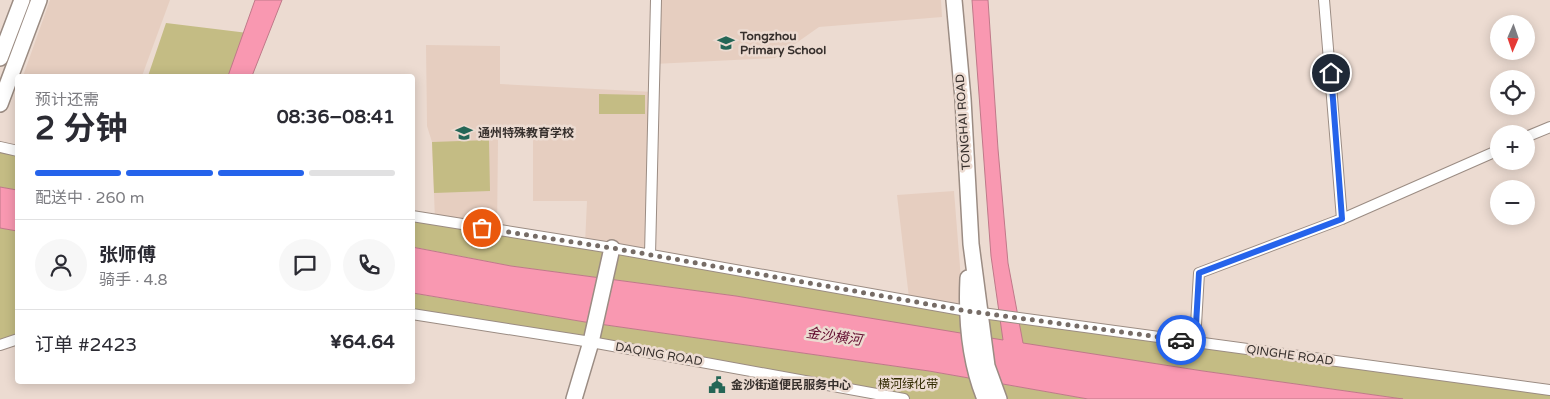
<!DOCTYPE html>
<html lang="zh">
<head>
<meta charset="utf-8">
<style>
  :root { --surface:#fff; --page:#f7f7f7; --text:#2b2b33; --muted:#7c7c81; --line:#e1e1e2; --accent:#2563eb }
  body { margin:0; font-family:"Varela Round","Noto Sans SC",sans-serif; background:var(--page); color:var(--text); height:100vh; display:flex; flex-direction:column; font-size:19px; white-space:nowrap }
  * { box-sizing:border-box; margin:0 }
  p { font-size:16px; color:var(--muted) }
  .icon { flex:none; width:28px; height:28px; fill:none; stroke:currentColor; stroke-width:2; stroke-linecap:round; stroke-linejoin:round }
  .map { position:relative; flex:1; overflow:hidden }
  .details { position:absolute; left:15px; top:74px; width:400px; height:310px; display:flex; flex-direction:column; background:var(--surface); border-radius:5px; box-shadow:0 2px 12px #0003 }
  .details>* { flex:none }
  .needle { width:32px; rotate:182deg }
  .fabs { position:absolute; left:1490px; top:15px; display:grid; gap:10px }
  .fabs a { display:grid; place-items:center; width:45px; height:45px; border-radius:50%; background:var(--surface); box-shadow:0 2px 12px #0003; font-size:25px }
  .pin { position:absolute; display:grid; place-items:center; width:42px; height:42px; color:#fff; margin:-21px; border:2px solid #fff; border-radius:50%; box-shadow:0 1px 5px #0007 }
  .courier { position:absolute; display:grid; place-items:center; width:50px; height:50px; margin:-25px; border:4px solid #2563eb; border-radius:50%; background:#fff; color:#222; box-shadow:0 1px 6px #0007 }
  .headline em { font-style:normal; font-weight:700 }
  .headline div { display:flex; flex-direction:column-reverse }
  .headline { display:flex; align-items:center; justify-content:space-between; height:85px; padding:0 20px }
  h1 { font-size:32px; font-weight:700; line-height:38px }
  .bar { display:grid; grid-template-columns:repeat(4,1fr); gap:8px 5px; align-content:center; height:60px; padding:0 20px }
  .bar i { height:6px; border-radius:4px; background:var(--line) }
  .bar .active { background:var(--accent) }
  .bar p { grid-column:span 4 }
  .line { display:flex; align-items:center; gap:12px; padding:0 20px; border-top:1px solid var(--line) }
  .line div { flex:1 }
  .round { display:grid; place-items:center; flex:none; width:52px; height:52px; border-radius:26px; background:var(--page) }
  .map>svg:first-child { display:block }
  .built { fill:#e6cec0 }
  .green { fill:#c4bc84 }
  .water { fill:#f998b1; stroke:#bf7989 }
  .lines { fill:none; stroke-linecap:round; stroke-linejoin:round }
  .street-casing { stroke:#9b8c83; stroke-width:12 }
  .secondary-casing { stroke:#9b8c83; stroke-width:18 }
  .street { stroke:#fff; stroke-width:10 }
  .secondary { stroke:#fff; stroke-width:15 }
  .done { stroke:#766c66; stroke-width:5; stroke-dasharray:0 9 }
  .route { stroke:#2563eb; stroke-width:6 }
  .labels { text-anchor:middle; stroke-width:5; stroke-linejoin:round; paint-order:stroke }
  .poi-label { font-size:12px; font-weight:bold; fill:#37302d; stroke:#ecdbd1; text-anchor:start }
  .street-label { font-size:12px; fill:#37302d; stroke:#ecdbd1 }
  .park-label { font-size:12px; fill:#312a00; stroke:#ecdbd1 }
  .water-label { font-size:14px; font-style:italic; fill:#620c2f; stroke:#ecdbd1 }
</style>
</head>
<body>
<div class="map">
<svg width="1550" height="399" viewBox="0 0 1550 399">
  <rect width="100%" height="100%" fill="#ecdbd1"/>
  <!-- built -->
  <path class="built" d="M50,0H170L142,76H23Z
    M656,0H941L942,17L819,27L775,58L654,64Z
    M426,45L500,46V84L654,92L650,255L585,244L587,201H533V140H498L497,230L435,220L432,142L427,126Z
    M954,191L963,305L909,298L897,195Z"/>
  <!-- green -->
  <path class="green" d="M166,23L256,34L240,76H148Z
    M599,94L645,95V114H599Z
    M489,140L490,191L434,193L432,142Z
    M0,147L17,151V190L0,187Z
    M412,216L967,311L1550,390V399H1403L1203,371L918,327L736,296L511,266L413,247Z
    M0,228L18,231L17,335L0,341Z
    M412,293L585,322L929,371L1088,399H907L413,312Z"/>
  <!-- water -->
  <path class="water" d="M255,0H282L252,76H228Z
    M972,0H988L998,149L1008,263L1023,343L1203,371L1403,399H1088L929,371L585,322L413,293L412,247L511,266L736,296L1003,340L991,256Z
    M0,187L17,190V231L0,228Z"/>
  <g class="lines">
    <!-- street casing -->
    <g class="street-casing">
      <path id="street" d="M1324,0L1342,219
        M1526,137L1550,127
        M0,147L18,151
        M412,216L612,248L967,311L1550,390
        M650,255L656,0
        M412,314L591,342L904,399
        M1195,342L1199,273L1342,219L1499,150
        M0,345L18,339"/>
    </g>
    <!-- secondary casing -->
    <g class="secondary-casing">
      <path id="secondary" d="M954,0L963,99L971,244L987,366L999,399
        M0,58L22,0
        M0,104L39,0
        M968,278C966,319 969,360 985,399
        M574,399L591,342L612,248"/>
    </g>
    <!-- street -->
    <use href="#street" class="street"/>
    <!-- secondary -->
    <use href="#secondary" class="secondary"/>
  </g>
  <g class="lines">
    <!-- done -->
    <path class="done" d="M482,228L612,248L967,311L1181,340"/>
    <!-- route -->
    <path class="route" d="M1181,340L1195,342L1199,273L1342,219L1331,73"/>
  </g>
  <!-- icons -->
  <defs>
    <g id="school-bare" transform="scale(1.35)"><path d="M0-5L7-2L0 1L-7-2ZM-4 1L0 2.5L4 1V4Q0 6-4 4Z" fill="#246656" stroke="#ecdbd1" stroke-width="2.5" paint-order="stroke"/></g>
    <g id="civic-bare" transform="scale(1.35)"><path d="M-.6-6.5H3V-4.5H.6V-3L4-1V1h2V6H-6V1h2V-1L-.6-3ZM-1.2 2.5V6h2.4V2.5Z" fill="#246656" stroke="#ecdbd1" stroke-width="2.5" paint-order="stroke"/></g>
  </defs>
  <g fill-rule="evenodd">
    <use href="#school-bare" x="726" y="43"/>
    <use href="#school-bare" x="464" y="133"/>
    <use href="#civic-bare" x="717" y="385"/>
  </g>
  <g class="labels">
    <!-- poi labels -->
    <g class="poi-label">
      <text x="740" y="40">Tongzhou<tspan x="740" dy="14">Primary School</tspan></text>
      <text x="478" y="137">通州特殊教育学校</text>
      <text x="731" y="389">金沙街道便民服务中心</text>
    </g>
    <!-- street labels -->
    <g class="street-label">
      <text transform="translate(963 122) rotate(-94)" y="4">TONGHAI ROAD</text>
      <text transform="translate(659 354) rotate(10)" y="4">DAQING ROAD</text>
      <text transform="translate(1290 355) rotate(8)" y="4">QINGHE ROAD</text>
    </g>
    <!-- park labels -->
    <g class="park-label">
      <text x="908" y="388">横河绿化带</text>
    </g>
    <!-- water labels -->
    <g class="water-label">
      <text transform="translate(834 336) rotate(8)" y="5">金沙横河</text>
    </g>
  </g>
</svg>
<div class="fabs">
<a><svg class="needle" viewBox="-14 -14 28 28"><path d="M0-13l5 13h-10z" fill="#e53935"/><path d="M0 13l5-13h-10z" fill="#7c7c81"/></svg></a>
<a><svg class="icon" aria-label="locate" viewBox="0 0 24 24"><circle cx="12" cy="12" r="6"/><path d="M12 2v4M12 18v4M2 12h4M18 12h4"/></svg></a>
<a>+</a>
<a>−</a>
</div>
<div class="pin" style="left:482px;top:228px;background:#ea580c"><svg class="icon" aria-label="bag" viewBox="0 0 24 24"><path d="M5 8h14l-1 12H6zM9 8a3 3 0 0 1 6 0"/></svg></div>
<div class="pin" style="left:1331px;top:73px;background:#1f2937"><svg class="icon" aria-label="home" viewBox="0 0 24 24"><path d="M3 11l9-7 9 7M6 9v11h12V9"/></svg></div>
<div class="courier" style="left:1181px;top:340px"><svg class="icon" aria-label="car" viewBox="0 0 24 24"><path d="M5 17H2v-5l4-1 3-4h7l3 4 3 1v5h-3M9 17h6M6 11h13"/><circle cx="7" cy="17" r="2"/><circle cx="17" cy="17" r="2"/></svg></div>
<section class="details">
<div class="headline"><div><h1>2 分钟</h1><p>预计还需</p></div><em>08:36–08:41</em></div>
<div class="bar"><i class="active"></i><i class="active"></i><i class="active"></i><i></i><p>配送中 · 260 m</p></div>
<div class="line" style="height:90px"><a class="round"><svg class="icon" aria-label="person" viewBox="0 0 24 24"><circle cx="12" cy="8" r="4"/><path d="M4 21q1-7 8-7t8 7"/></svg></a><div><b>张师傅</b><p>骑手 · 4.8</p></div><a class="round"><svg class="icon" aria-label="chat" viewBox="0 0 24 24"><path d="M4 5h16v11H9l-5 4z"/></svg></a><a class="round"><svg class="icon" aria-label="phone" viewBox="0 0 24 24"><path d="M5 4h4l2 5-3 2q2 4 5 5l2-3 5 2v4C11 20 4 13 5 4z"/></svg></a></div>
<div class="line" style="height:65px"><div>订单 #2423</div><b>¥64.64</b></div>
</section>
</div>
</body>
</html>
